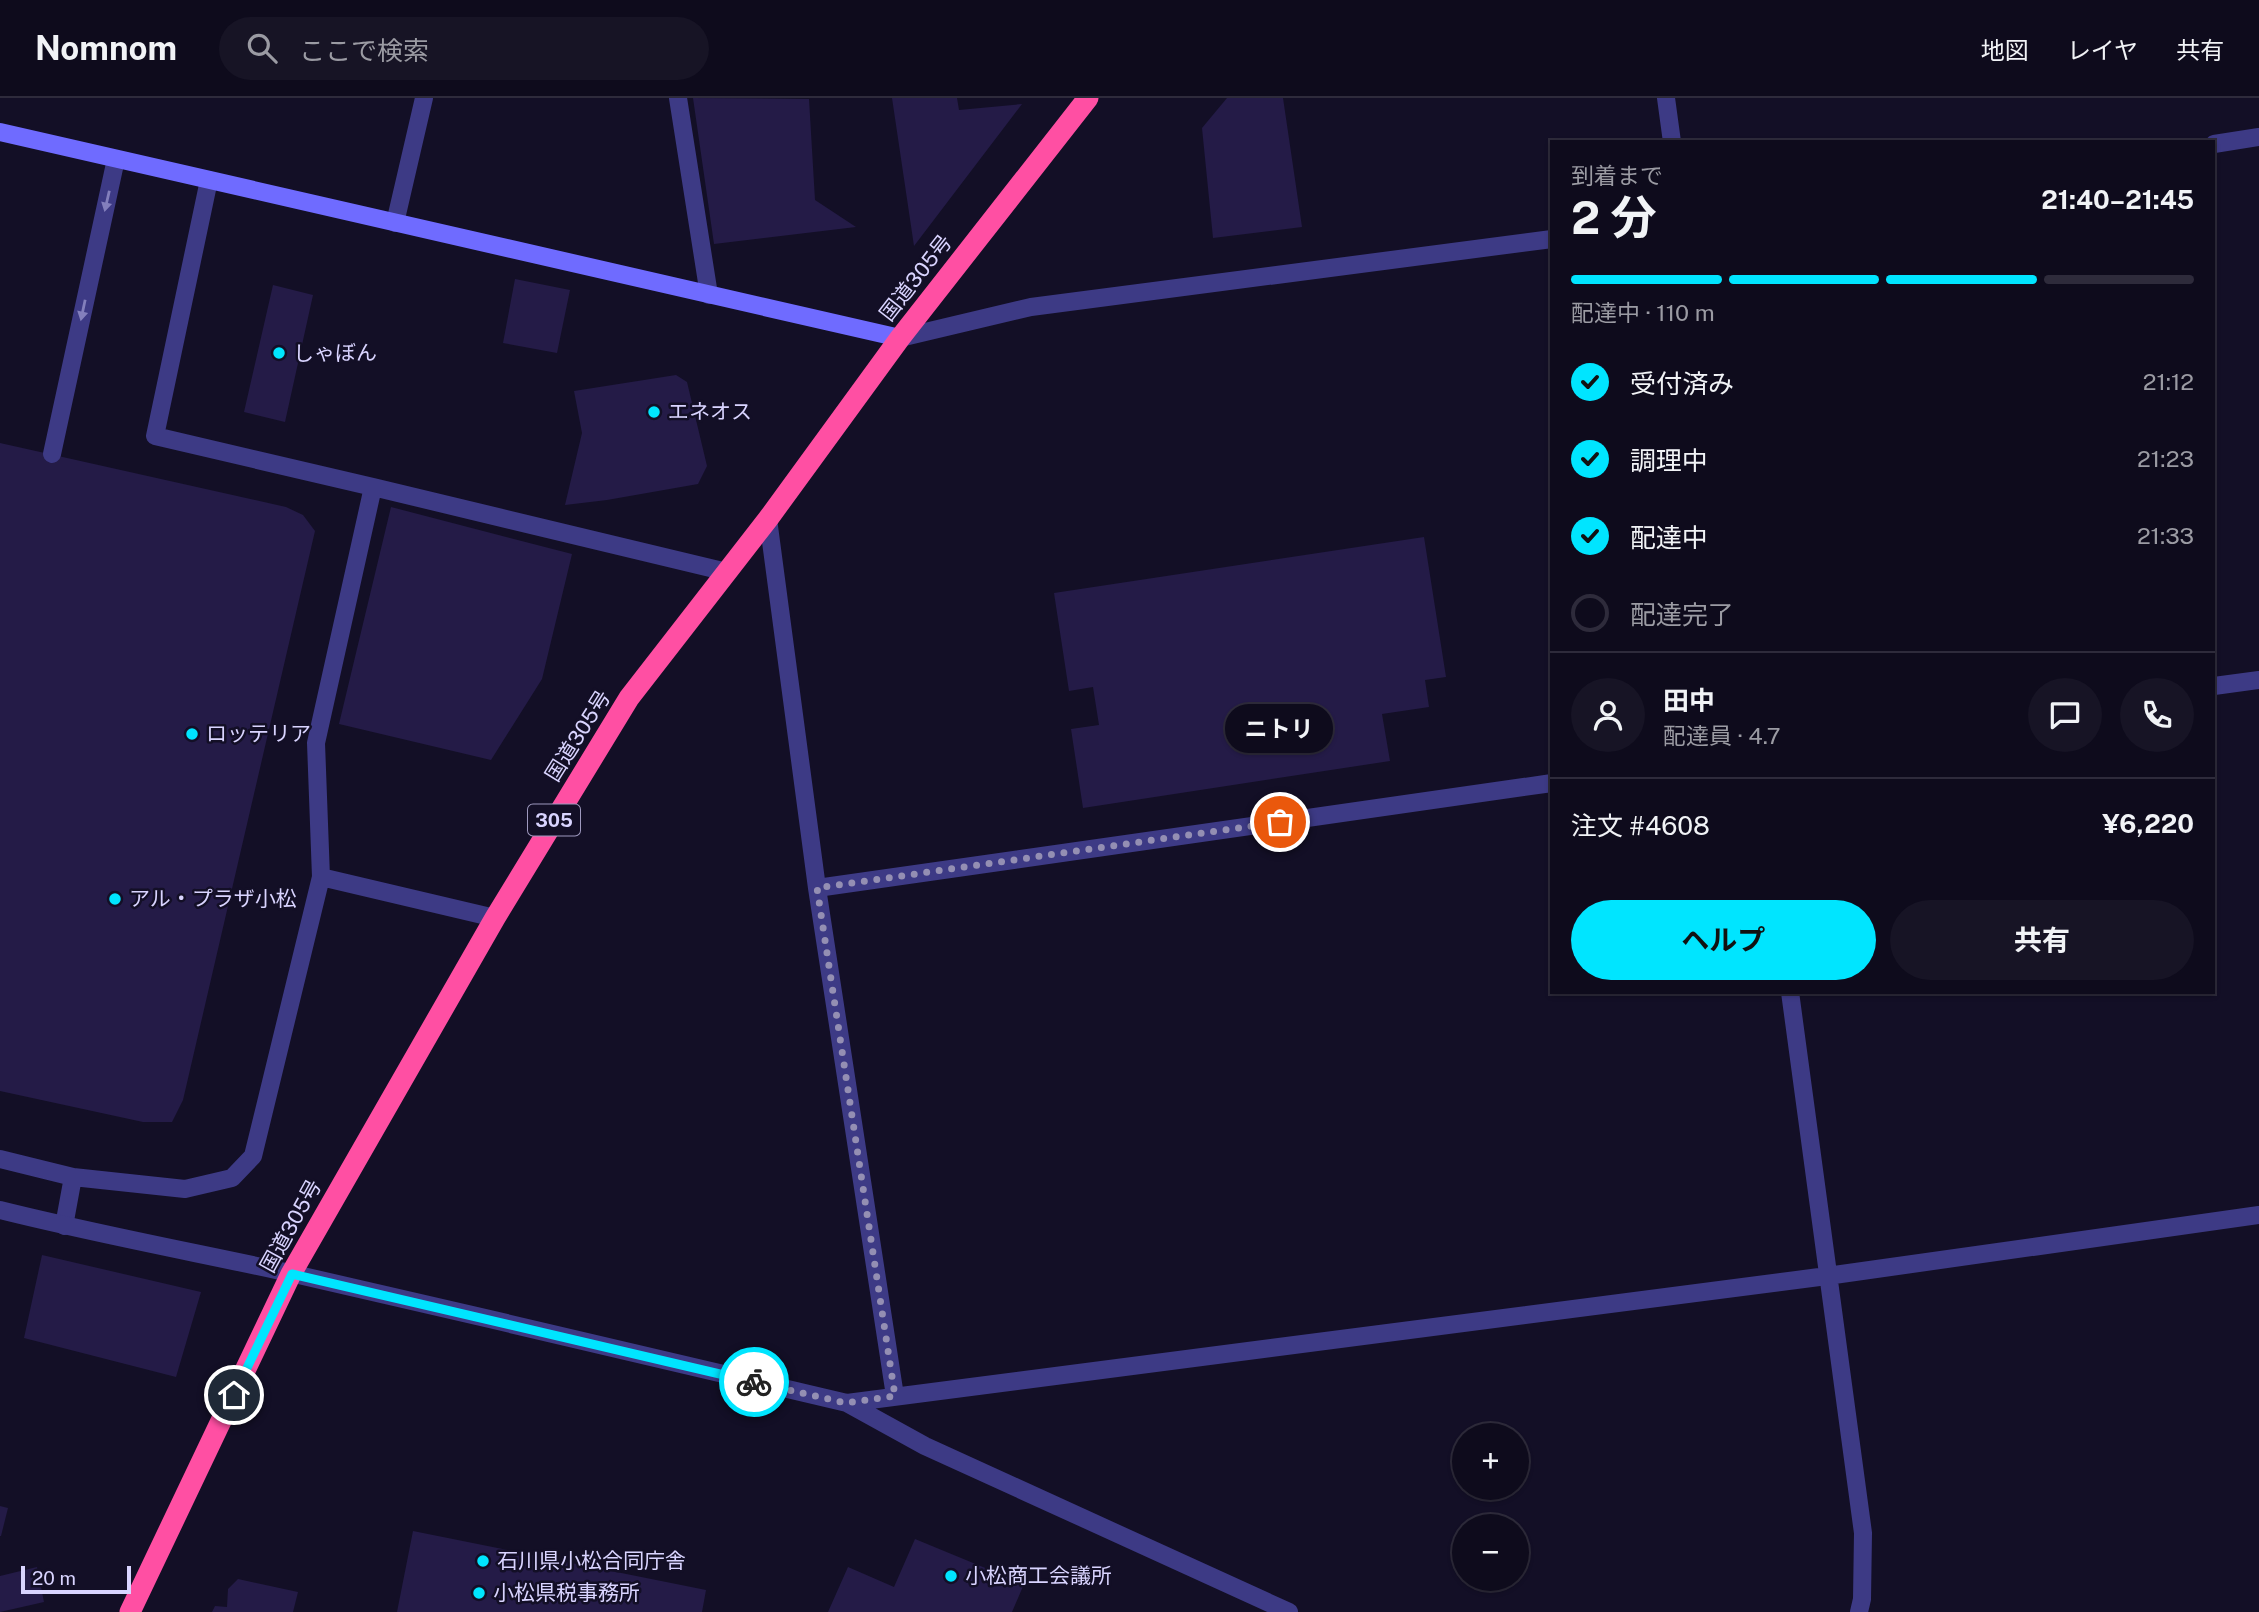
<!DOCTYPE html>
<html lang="ja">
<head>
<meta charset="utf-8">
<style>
  :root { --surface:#0e0b1c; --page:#171425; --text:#f1f3f6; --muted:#9b9ba3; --line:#2e2b3b; --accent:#00e5ff }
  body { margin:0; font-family:"Public Sans","Noto Sans JP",sans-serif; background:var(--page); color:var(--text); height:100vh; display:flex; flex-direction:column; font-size:26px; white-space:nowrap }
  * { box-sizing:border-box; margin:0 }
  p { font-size:23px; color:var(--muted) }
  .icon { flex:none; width:38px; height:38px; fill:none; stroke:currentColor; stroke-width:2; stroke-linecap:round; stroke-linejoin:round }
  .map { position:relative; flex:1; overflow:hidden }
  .sheet { position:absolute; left:1550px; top:42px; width:665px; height:854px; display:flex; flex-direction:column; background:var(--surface); border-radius:0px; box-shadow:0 2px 5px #0004,0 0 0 2px var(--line) }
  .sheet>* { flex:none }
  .tools { position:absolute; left:1452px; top:1325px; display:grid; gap:14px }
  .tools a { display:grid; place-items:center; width:77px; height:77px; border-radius:50%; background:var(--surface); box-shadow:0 2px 5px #0004,0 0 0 2px var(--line); font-size:35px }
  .scale { position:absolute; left:21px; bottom:18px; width:110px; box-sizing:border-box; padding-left:7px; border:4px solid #d9d4ff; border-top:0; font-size:19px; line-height:24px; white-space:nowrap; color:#d9d4ff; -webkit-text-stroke:5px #130f26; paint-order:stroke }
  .pin { position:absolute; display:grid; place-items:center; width:60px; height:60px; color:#fff; margin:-30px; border:4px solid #fff; border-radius:50%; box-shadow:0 2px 7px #0007 }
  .courier { position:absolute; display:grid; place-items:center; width:70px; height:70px; margin:-35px; border:5px solid #00e5ff; border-radius:50%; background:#fff; color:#222; box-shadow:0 2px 9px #0007 }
  .bubble { position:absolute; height:49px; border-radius:24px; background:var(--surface); box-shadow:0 2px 5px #0004,0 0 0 2px var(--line); font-size:23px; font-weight:700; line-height:49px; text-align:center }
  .overview em { font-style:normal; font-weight:700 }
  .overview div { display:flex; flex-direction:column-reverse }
  .overview { display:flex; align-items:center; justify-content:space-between; height:119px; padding:0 21px }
  h1 { font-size:46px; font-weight:700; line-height:52px }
  .bar { display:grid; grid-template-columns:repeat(4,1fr); gap:10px 7px; align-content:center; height:84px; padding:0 21px }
  .bar i { height:9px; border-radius:5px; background:var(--line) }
  .bar .selected { background:var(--accent) }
  .bar p { grid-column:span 4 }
  .line { display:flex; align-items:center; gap:18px; padding:0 21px; border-top:2px solid var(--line) }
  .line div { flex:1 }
  .round { display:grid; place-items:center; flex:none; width:74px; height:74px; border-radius:37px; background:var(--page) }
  ol { padding:0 21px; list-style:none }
  li { display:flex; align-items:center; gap:21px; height:77px }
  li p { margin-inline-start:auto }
  li .icon { padding:7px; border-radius:50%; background:var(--accent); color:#111; stroke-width:4 }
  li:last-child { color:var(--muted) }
  li i { width:38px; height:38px; border:4px solid var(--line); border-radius:50% }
  .cta { display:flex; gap:14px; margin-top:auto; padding:14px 21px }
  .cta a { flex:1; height:80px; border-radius:42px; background:var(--accent); color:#111; font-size:28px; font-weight:700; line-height:80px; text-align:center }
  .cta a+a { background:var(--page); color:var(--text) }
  header { display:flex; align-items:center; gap:42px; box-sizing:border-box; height:98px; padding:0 35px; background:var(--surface); border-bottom:2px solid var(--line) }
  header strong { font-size:33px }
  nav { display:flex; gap:38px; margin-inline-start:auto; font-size:24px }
  .search { width:490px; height:63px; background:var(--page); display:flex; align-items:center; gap:18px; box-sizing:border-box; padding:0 24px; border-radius:38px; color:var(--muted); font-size:26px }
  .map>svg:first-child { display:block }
  .building { fill:#241b47 }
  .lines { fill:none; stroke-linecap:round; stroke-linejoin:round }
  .lane { stroke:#3d3a85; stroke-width:18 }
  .street { stroke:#3d3a85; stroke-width:18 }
  .secondary { stroke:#6f6bff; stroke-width:18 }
  .highway { stroke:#ff4fa3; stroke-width:21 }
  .oneway { fill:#837fbc }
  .done { stroke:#948fb3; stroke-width:7; stroke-dasharray:0 12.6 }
  .route { stroke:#00e5ff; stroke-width:9 }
  .poi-dot { fill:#00e5ff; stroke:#130f26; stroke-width:2.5 }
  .labels { text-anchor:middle; stroke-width:5; stroke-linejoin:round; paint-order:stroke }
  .shield { fill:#130f26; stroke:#9e99be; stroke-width:2 }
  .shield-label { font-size:19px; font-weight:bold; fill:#d9d4ff }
  .street-label { font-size:21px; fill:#d9d4ff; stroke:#130f26 }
  .poi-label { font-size:21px; fill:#d9d4ff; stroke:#130f26; text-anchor:start }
</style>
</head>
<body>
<header>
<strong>Nomnom</strong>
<div class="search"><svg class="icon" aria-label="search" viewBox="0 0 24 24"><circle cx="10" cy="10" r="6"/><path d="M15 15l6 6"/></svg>ここで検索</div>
<nav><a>地図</a><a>レイヤ</a><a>共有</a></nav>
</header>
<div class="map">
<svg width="2259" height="1514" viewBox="0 0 2259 1514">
  <rect width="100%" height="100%" fill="#130f26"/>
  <!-- building -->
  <path class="building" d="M693,0L809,1L815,102L856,129L714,146Z
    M892,0H957L959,12L1022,6L914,148Z
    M1227,0H1283L1302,129L1213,140L1202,30Z
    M515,181L570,192L557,255L503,245Z
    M273,187L313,197L285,324L244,314Z
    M676,277L687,284L707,368L698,386L607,402L565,407L582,335L574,293Z
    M0,345L286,409L303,417L315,433L183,1002L172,1024H143L0,993Z
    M391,409L572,456L542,581L491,662L339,626Z
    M1424,439L1446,579L1425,582L1429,609L1382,616L1390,663L1083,710L1071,631L1099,627L1093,589L1069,593L1054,495Z
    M42,1157L201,1194L176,1279L24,1240Z
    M0,1408L8,1410L1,1438H0Z
    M413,1433L706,1492L702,1514H397Z
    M915,1441L1024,1486L1012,1514H828L848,1469L894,1489Z
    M37,1469L44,1504L0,1514V1478Z
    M238,1481L298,1494L293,1514H212L215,1508L227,1509L228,1491Z"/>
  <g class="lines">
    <!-- lane -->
    <path class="lane" d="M209,82L155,338L373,389L316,645L321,779
      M52,356L116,61
      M373,389L727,474
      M0,1061L73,1079L64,1128
      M73,1079L185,1091L232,1080L253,1058L321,779L495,820"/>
    <!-- street -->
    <path class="street" d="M678,0L709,197
      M1666,0L1672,44
      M2214,46L2259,39
      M395,125L424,0
      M900,240L1031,209L1552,141
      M768,421L817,790L895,1298
      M2214,588L2259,582
      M817,790L1552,685
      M1790,894L1863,1435L1862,1501L1859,1514
      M0,1112C96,1136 193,1154 290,1175C476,1217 661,1262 847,1305L925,1348L1289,1514
      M847,1305L1827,1178L2259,1117"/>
    <!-- secondary -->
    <path class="secondary" d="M0,34L900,240"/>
    <!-- highway -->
    <path class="highway" d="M130,1514L291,1176L495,820L629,600L768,421L900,240L1088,0"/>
  </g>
  <!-- one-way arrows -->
  <defs><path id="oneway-solid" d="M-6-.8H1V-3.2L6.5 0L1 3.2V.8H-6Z" transform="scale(1.75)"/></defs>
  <g class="oneway">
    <use href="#oneway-solid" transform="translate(107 103) rotate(103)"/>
    <use href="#oneway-solid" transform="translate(83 212) rotate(102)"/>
  </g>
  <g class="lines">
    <!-- done -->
    <path class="done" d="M754,1284L846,1305L895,1298L817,790L1280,724"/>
    <!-- route -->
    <path class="route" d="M234,1297L292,1176L754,1284"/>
  </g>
  <!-- markers -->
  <g class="poi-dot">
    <circle cx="279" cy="255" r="7"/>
    <circle cx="654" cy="314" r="7"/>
    <circle cx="192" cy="636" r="7"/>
    <circle cx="115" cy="801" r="7"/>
    <circle cx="483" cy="1463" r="7"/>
    <circle cx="951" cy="1478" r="7"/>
    <circle cx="479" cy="1495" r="7"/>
  </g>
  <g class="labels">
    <!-- shield labels -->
    <rect class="shield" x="528" y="706.5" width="52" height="31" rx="5"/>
    <g class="shield-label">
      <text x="554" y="729">305</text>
    </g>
    <!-- street labels -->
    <g class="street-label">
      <text transform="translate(916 180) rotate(-52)" y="7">国道305号</text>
      <text transform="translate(578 638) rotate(-58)" y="7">国道305号</text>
      <text transform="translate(291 1128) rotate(-61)" y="7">国道305号</text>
    </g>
    <!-- poi labels -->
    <g class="poi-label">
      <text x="293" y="262">しゃぼん</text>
      <text x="668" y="321">エネオス</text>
      <text x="206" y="643">ロッテリア</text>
      <text x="129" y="808">アル・プラザ小松</text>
      <text x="497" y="1470">石川県小松合同庁舎</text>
      <text x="965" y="1485">小松商工会議所</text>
      <text x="493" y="1502">小松県税事務所</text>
    </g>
  </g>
</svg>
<div class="tools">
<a>+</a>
<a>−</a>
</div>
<div class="scale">20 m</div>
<div class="pin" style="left:1280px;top:724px;background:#ea580c"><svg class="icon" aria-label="bag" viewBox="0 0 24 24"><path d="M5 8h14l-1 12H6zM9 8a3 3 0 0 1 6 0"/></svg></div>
<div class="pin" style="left:234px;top:1297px;background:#1f2937"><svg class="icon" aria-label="home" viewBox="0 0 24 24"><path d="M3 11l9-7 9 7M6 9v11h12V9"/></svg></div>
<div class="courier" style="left:754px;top:1284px"><svg class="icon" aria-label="bike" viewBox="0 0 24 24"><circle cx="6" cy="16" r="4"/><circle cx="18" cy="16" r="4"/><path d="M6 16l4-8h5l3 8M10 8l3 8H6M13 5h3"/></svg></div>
<div class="bubble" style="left:1225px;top:606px;width:108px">ニトリ</div>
<section class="sheet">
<div class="overview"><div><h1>2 分</h1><p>到着まで</p></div><em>21:40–21:45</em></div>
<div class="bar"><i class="selected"></i><i class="selected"></i><i class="selected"></i><i></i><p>配達中 · 110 m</p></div>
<ol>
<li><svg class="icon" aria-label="check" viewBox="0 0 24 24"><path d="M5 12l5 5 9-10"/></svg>受付済み<p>21:12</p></li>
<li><svg class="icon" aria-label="check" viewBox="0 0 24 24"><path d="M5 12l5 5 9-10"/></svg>調理中<p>21:23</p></li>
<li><svg class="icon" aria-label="check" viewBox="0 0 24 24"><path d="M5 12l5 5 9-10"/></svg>配達中<p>21:33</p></li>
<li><i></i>配達完了</li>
</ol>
<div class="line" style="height:126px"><a class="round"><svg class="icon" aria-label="person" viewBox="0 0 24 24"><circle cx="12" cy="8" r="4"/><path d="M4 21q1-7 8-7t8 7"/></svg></a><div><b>田中</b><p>配達員 · 4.7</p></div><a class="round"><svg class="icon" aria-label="chat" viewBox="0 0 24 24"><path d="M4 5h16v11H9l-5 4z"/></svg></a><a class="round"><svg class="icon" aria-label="phone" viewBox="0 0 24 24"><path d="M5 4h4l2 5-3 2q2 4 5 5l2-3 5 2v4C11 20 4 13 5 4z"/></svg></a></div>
<div class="line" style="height:91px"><div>注文 #4608</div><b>¥6,220</b></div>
<div class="cta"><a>ヘルプ</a><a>共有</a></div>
</section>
</div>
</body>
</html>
